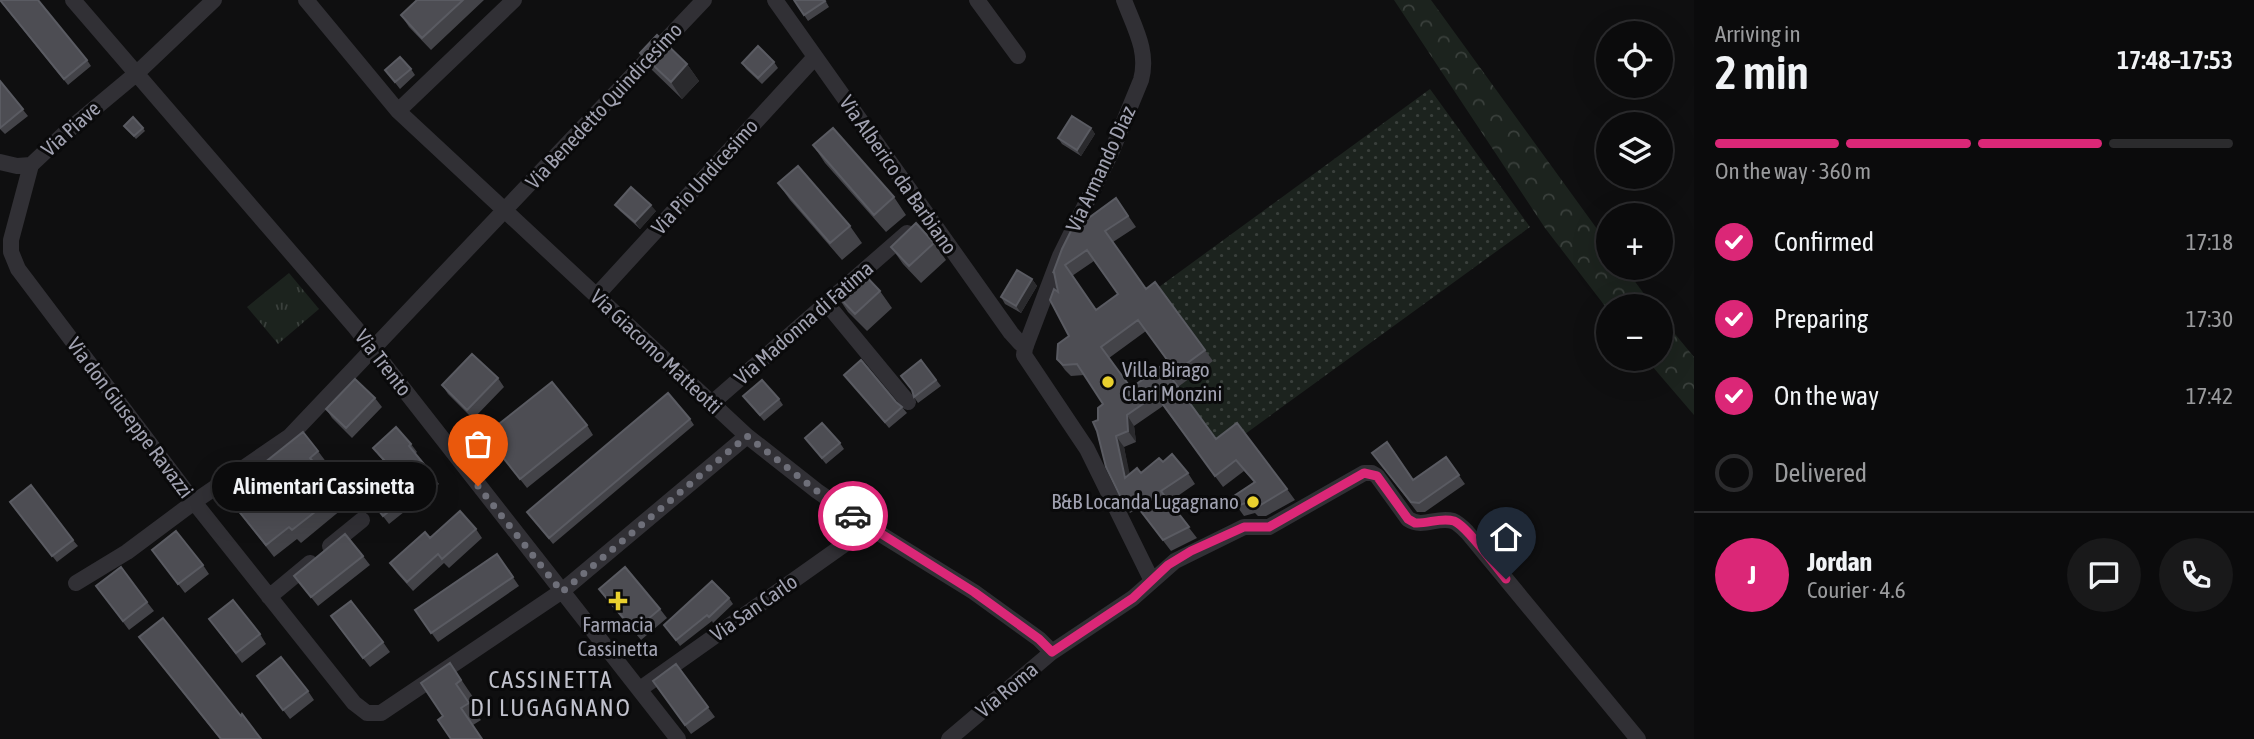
<!DOCTYPE html>
<html lang="en">
<head>
<meta charset="utf-8">
<style>
  :root { --surface:#0b0b0c; --page:#19191a; --text:#f1f3f6; --muted:#9a9b9d; --line:#2b2b2d; --accent:#db2777 }
  body { margin:0; font-family:"Asap Condensed",sans-serif; background:var(--page); color:var(--text); height:100vh; display:flex; flex-direction:column; font-size:26px; white-space:nowrap }
  * { box-sizing:border-box; margin:0 }
  p { font-size:23px; color:var(--muted) }
  .icon { flex:none; width:38px; height:38px; fill:none; stroke:currentColor; stroke-width:2; stroke-linecap:round; stroke-linejoin:round }
  .map { position:relative; flex:1; overflow:hidden }
  .sheet { display:flex; flex-direction:column; background:var(--surface); width:560px }
  .sheet>* { flex:none }
  .tools { position:absolute; left:1596px; top:21px; display:grid; gap:14px }
  .tools a { display:grid; place-items:center; width:77px; height:77px; border-radius:50%; background:var(--surface); box-shadow:0 7px 28px #0002,0 0 0 2px var(--line); font-size:35px }
  .pin { position:absolute; display:grid; place-items:center; width:60px; height:60px; color:#fff; margin:-72px -30px; border-radius:50% 50% 50% 0; rotate:-45deg; box-shadow:0 0 7px #0007 }
  .pin .icon { rotate:45deg }
  .courier { position:absolute; display:grid; place-items:center; width:70px; height:70px; margin:-35px; border:5px solid #db2777; border-radius:50%; background:#fff; color:#222; box-shadow:0 2px 9px #0007 }
  .bubble { position:absolute; height:49px; border-radius:24px; background:var(--surface); box-shadow:0 7px 28px #0002,0 0 0 2px var(--line); font-size:23px; font-weight:600; line-height:49px; text-align:center }
  .headline em { font-style:normal; font-weight:600 }
  .headline div { display:flex; flex-direction:column-reverse }
  .headline { display:flex; align-items:center; justify-content:space-between; height:119px; padding:0 21px }
  h1 { font-size:46px; font-weight:600; line-height:52px }
  .bar { display:grid; grid-template-columns:repeat(4,1fr); gap:10px 7px; align-content:center; height:84px; padding:0 21px }
  .bar i { height:9px; border-radius:5px; background:var(--line) }
  .bar .current { background:var(--accent) }
  .bar p { grid-column:span 4 }
  .line { display:flex; align-items:center; gap:18px; padding:0 21px; border-top:2px solid var(--line) }
  .line div { flex:1 }
  .round { display:grid; place-items:center; flex:none; width:74px; height:74px; border-radius:37px; background:var(--page) }
  ol { padding:0 21px; list-style:none }
  li { display:flex; align-items:center; gap:21px; height:77px }
  li p { margin-inline-start:auto }
  li .icon { padding:7px; border-radius:50%; background:var(--accent); color:#fff; stroke-width:4 }
  li:last-child { color:var(--muted) }
  li i { width:38px; height:38px; border:4px solid var(--line); border-radius:50% }
  main { display:flex; flex:1; min-height:0 }
  .map>svg:first-child { display:block }
  .forest { fill:url(#forest-crowns) }
  .park { fill:url(#park-tufts) }
  .garden { fill:url(#garden-dots) }
  .lines { fill:none; stroke-linecap:round; stroke-linejoin:round }
  .minor { stroke:#313035; stroke-width:16 }
  .wall { fill:#434348; fill-rule:evenodd }
  .shaded-wall { fill:#2a2a2d }
  .building { fill:#4d4d53; stroke:#5a5b62; stroke-width:2; fill-rule:evenodd }
  .done { stroke:#6e6f79; stroke-width:7; stroke-dasharray:0 12.6 }
  .route { stroke:#db2777; stroke-width:9 }
  .poi-dot { fill:#e9d02e; stroke:#0a0a0b; stroke-width:2.5 }
  .labels { text-anchor:middle; stroke-width:6; stroke-linejoin:round; paint-order:stroke }
  .street-label { font-size:21px; fill:#a1a2b1; stroke:#0a0a0b }
  .poi-label { font-size:21px; fill:#a1a2b1; stroke:#0a0a0b; text-anchor:start }
  .quarter-label { font-size:24px; letter-spacing:2px; fill:#c1c2cd; stroke:#0a0a0b }
</style>
</head>
<body>
<main>
<div class="map">
<svg width="1694" height="739" viewBox="0 0 1694 739">
  <defs>
    <pattern id="forest-crowns" width="20" height="18" patternUnits="userSpaceOnUse" patternTransform="scale(1.75)"><rect width="20" height="18" fill="#1c231e"/><path d="M2 6a3 3 0 1 1 6 0M12 15a3 3 0 1 1 6 0" fill="none" stroke="#3a403c"/></pattern>
    <pattern id="park-tufts" width="24" height="20" patternUnits="userSpaceOnUse" patternTransform="scale(1.75)"><rect width="24" height="20" fill="#1c231e"/><path d="M3 7l-1-3M5 7V3M7 7l1-3M15 17l-1-3M17 17v-4M19 17l1-3" fill="none" stroke="#3a403c"/></pattern>
    <pattern id="garden-dots" width="8" height="8" patternUnits="userSpaceOnUse" patternTransform="scale(1.75)"><rect width="8" height="8" fill="#1c231e"/><path d="M2 2h.1M6 6h.1" fill="none" stroke="#3a403c" stroke-width="1.8" stroke-linecap="round"/></pattern>
  </defs>
  <rect width="100%" height="100%" fill="#0f0f10"/>
  <!-- forest -->
  <path class="forest" d="M1394,0H1431L1608,244V268H1625L1653,306H1608V310L1545,228Z
    M1661,317L1694,357V415L1646,359H1661Z"/>
  <!-- park -->
  <path class="park" d="M289,273L319,309L278,344L247,307Z"/>
  <!-- garden -->
  <path class="garden" d="M1430,89L1530,227L1223,450L1178,387L1212,361L1159,287Z"/>
  <g class="lines">
    <!-- minor -->
    <path class="minor" d="M73,0L355,327L678,739
      M306,0L398,111L747,436L817,491L869,527L974,592L1039,639L1052,652
      M775,0L1011,333L1020,343L1026,346
      M977,0L1018,56
      M1124,0C1134,27 1149,51 1141,80L1111,153L1060,256L1025,348L1024,355L1087,449L1152,581
      M398,111L514,0
      M0,162L17,166L31,165L65,133L137,73L214,0
      M31,165L11,240V252L18,269L194,502L354,703L367,713
      M596,296L815,57
      M827,304L908,402
      M712,403L907,233
      M330,546L362,520
      M76,583L127,552L194,502L290,436L704,0
      M269,597L310,563
      M640,689L869,527
      M367,713H381L562,591L747,436
      M949,739L1052,652L1133,598L1175,561L1244,527H1269L1364,473H1372L1377,476L1408,519C1423,529 1437,516 1453,521C1458,523 1463,528 1467,532L1638,739"/>
  </g>
  <!-- wall -->
  <path class="wall" d="M0,0L87,60L91,66L68,85L0,1Z
    M417,0H484L431,50L409,27L401,15Z
    M794,0H825L829,7L808,21Z
    M640,53L687,64L699,81L682,99L652,70Z
    M774,62L778,68L762,84L746,69L742,63Z
    M411,69L415,75L400,89L385,70Z
    M0,81L28,116L5,134L0,129Z
    M124,126L143,128L145,131L136,139Z
    M1091,128L1095,134L1081,156L1062,144L1058,138Z
    M813,145L894,197L906,215L886,232L825,163Z
    M778,183L850,226L862,243L842,260L790,200Z
    M1116,198L1136,227L1113,242L1146,289L1155,282L1213,361L1178,387L1216,439L1287,489L1295,500L1266,516H1258L1255,513L1244,516L1231,498L1254,482L1244,471L1223,487L1163,406L1134,426L1136,442L1124,447L1129,474L1141,473L1163,462L1188,473L1195,484L1169,502L1197,538L1171,551L1138,508L1130,513L1123,502L1098,420L1103,404L1084,375L1071,376L1065,370L1057,359L1069,336L1058,292L1055,277L1053,273ZM1094,261L1118,294L1096,310L1072,276ZM1146,331L1168,362L1131,388L1109,358Z
    M615,205L656,211L640,229L620,211Z
    M934,243L946,260L921,283L903,264L891,247Z
    M1032,279L1037,286L1021,313L1005,304L1001,297Z
    M880,291L892,308L867,331L848,312L836,294Z
    M921,360L941,386L918,403L914,397L912,391L901,376Z
    M844,375L896,402L902,407L907,413L889,428Z
    M498,378L504,387L473,419L448,394L442,385Z
    M743,396L779,399L783,405L764,421Z
    M375,398L382,407L352,438L332,418L326,409Z
    M690,419L694,425L553,544L527,512Z
    M587,425L593,435L527,488L485,435Z
    M805,438L840,443L844,449L826,464Z
    M411,444L417,452L415,454L439,484L389,524L368,497L396,475L379,456L373,448Z
    M318,451L327,463L319,469L347,505L301,543L297,539L274,557L225,494Z
    M1372,453L1413,480L1446,457L1465,484L1425,512H1417Z
    M14,508L73,540L78,546L57,562Z
    M476,529L482,538L449,568L444,563L413,591L397,573L390,563L430,538Z
    M152,550L203,565L209,574L185,593Z
    M497,554L519,586L438,642L415,610Z
    M363,556L370,565L318,606L294,576Z
    M96,586L147,602L154,611L129,630Z
    M599,589L660,609L667,618L641,640Z
    M729,598L733,604L713,623L712,621L680,646L664,625Z
    M209,619L260,634L266,644L242,663Z
    M337,625L383,642L390,652L370,667Z
    M139,637L241,716L261,739H220Z
    M450,663L473,697L468,701L481,720L473,725L443,716Z
    M676,664L715,717L691,734L653,681Z
    M257,676L308,691L314,700L290,719Z"/>
  <!-- shaded-wall -->
  <path class="shaded-wall" d="M687,64L699,81L682,99L671,82Z
    M1091,128L1095,134L1081,156L1077,150Z
    M651,205L656,211L640,229L635,222Z
    M1032,279L1037,286L1021,313L1016,306Z
    M1127,415L1134,426L1136,442L1128,431Z
    M1116,436L1124,447L1133,489L1125,478Z"/>
  <!-- building -->
  <path class="building" d="M0,0H38L87,60L64,79Z
    M417,0H463L422,38L401,15Z
    M794,0H824L825,1L804,15Z
    M657,35L687,64L671,82L640,53Z
    M758,46L774,62L758,78L742,63Z
    M400,57L411,69L395,82L385,70Z
    M0,81L23,109L0,128Z
    M1072,116L1091,128L1077,150L1058,138Z
    M133,117L143,128L134,136L124,126Z
    M833,128L894,197L874,215L813,145Z
    M798,166L850,226L830,243L778,183Z
    M631,187L651,205L635,222L615,205Z
    M1116,198L1128,216L1105,231L1146,289L1155,282L1205,350L1170,376L1216,439L1237,423L1287,489L1259,506H1250L1248,502L1237,506L1231,498L1255,482L1236,460L1215,476L1156,395L1127,415L1128,431L1116,436L1125,478L1137,468L1141,473L1159,458L1163,462L1172,454L1188,473L1161,491L1189,527L1163,540L1130,497L1123,502L1106,467L1097,431L1093,422L1098,420V408L1103,404L1077,364L1063,365L1057,359L1058,344L1069,336L1050,300L1054,289L1058,292L1054,272L1053,273L1062,249L1071,231ZM1087,250L1118,294L1096,310L1065,265ZM1138,320L1168,361L1131,388L1101,347Z
    M916,223L934,243L909,266L891,247Z
    M1017,270L1032,279L1016,306L1001,297Z
    M861,271L880,291L855,314L836,294Z
    M472,354L498,378L467,410L442,385Z
    M861,360L896,402L902,407L885,422L844,375Z
    M921,360L936,380L914,397L912,390L901,376Z
    M355,379L375,398L346,428L326,409Z
    M762,380L779,399L760,415L743,396Z
    M552,382L587,425L520,479L485,435Z
    M668,393L690,419L549,538L527,512Z
    M822,423L840,443L822,458L805,438Z
    M396,427L411,444L409,446L433,475L383,516L368,497L397,474L373,448Z
    M303,432L318,451L310,458L339,493L292,530L289,527L266,545L225,494Z
    M1387,442L1413,480L1446,457L1459,475L1419,503L1411,502L1372,453Z
    M31,485L73,540L52,556L10,502Z
    M460,511L476,529L442,559L438,554L407,582L390,563L425,532L430,538Z
    M176,531L203,565L178,584L152,550Z
    M345,534L363,556L311,597L294,576Z
    M497,554L513,577L431,633L415,610Z
    M121,567L147,602L123,621L96,586Z
    M625,567L660,609L634,631L599,589Z
    M712,581L729,598L709,617L707,615L676,640L664,625Z
    M233,600L260,634L236,653L209,619Z
    M351,601L383,642L363,658L331,616Z
    M163,618L241,716L242,714L261,739H221L139,637Z
    M281,657L308,691L283,710L257,676Z
    M450,663L461,680L456,684L469,703L461,708L482,739H451L438,720L443,716L421,683Z
    M676,664L708,707L685,725L653,681Z"/>
  <g class="lines">
    <!-- done -->
    <path class="done" d="M478,486L562,592L747,436L817,491L853,516"/>
    <!-- route -->
    <path class="route" d="M853,516L974,592L1039,639L1052,652L1133,598L1168,565L1191,551L1244,527H1269L1364,473L1377,476L1408,519L1415,523C1428,524 1441,517 1454,521C1467,526 1495,566 1506,579"/>
  </g>
  <!-- markers -->
  <g class="poi-dot">
    <circle cx="1108" cy="382" r="7"/>
    <circle cx="1253" cy="502" r="7"/>
    <path d="M614.5 590.5h7v7h7v7h-7v7h-7v-7h-7v-7h7z"/>
  </g>
  <g class="labels">
    <!-- street labels -->
    <g class="street-label">
      <text transform="translate(604 106) rotate(-47)" y="7">Via Benedetto Quindicesimo</text>
      <text transform="translate(71 129) rotate(-42)" y="7">Via Piave</text>
      <text transform="translate(1101 169) rotate(-65)" y="7">Via Armando Diaz</text>
      <text transform="translate(898 175) rotate(55)" y="7">Via Alberico da Barbiano</text>
      <text transform="translate(705 177) rotate(-48)" y="7">Via Pio Undicesimo</text>
      <text transform="translate(804 323) rotate(-41)" y="7">Via Madonna di Fatima</text>
      <text transform="translate(656 352) rotate(43)" y="7">Via Giacomo Matteotti</text>
      <text transform="translate(383 363) rotate(52)" y="7">Via Trento</text>
      <text transform="translate(130 418) rotate(53)" y="7">Via don Giuseppe Ravazzi</text>
      <text transform="translate(754 608) rotate(-35)" y="7">Via San Carlo</text>
      <text transform="translate(1007 690) rotate(-40)" y="7">Via Roma</text>
    </g>
    <!-- poi labels -->
    <g class="poi-label">
      <text x="1122" y="377">Villa Birago<tspan x="1122" dy="24">Clari Monzini</tspan></text>
      <text x="1239" y="509" text-anchor="end">B&amp;B Locanda Lugagnano</text>
      <text x="618" y="632" text-anchor="middle">Farmacia<tspan x="618" dy="24">Cassinetta</tspan></text>
    </g>
    <!-- quarter labels -->
    <g class="quarter-label">
      <text x="551" y="688">CASSINETTA<tspan x="551" dy="28">DI LUGAGNANO</tspan></text>
    </g>
  </g>
</svg>
<div class="tools">
<a><svg class="icon" aria-label="locate" viewBox="0 0 24 24"><circle cx="12" cy="12" r="6"/><path d="M12 2v4M12 18v4M2 12h4M18 12h4"/></svg></a>
<a><svg class="icon" aria-label="layers" viewBox="0 0 24 24"><path d="M12 4l9 5-9 5-9-5zM3 14l9 5 9-5"/></svg></a>
<a>+</a>
<a>−</a>
</div>
<div class="pin" style="left:478px;top:486px;background:#ea580c"><svg class="icon" aria-label="bag" viewBox="0 0 24 24"><path d="M5 8h14l-1 12H6zM9 8a3 3 0 0 1 6 0"/></svg></div>
<div class="pin" style="left:1506px;top:579px;background:#1f2937"><svg class="icon" aria-label="home" viewBox="0 0 24 24"><path d="M3 11l9-7 9 7M6 9v11h12V9"/></svg></div>
<div class="courier" style="left:853px;top:516px"><svg class="icon" aria-label="car" viewBox="0 0 24 24"><path d="M5 17H2v-5l4-1 3-4h7l3 4 3 1v5h-3M9 17h6M6 11h13"/><circle cx="7" cy="17" r="2"/><circle cx="17" cy="17" r="2"/></svg></div>
<div class="bubble" style="left:212px;top:462px;width:224px">Alimentari Cassinetta</div>
</div>
<section class="sheet">
<div class="headline"><div><h1>2 min</h1><p>Arriving in</p></div><em>17:48–17:53</em></div>
<div class="bar"><i class="current"></i><i class="current"></i><i class="current"></i><i></i><p>On the way · 360 m</p></div>
<ol>
<li><svg class="icon" aria-label="check" viewBox="0 0 24 24"><path d="M5 12l5 5 9-10"/></svg>Confirmed<p>17:18</p></li>
<li><svg class="icon" aria-label="check" viewBox="0 0 24 24"><path d="M5 12l5 5 9-10"/></svg>Preparing<p>17:30</p></li>
<li><svg class="icon" aria-label="check" viewBox="0 0 24 24"><path d="M5 12l5 5 9-10"/></svg>On the way<p>17:42</p></li>
<li><i></i>Delivered</li>
</ol>
<div class="line" style="height:126px"><b class="round" style="background:var(--accent);color:#fff">J</b><div><b>Jordan</b><p>Courier · 4.6</p></div><a class="round"><svg class="icon" aria-label="chat" viewBox="0 0 24 24"><path d="M4 5h16v11H9l-5 4z"/></svg></a><a class="round"><svg class="icon" aria-label="phone" viewBox="0 0 24 24"><path d="M5 4h4l2 5-3 2q2 4 5 5l2-3 5 2v4C11 20 4 13 5 4z"/></svg></a></div>
</section>
</main>
</body>
</html>
